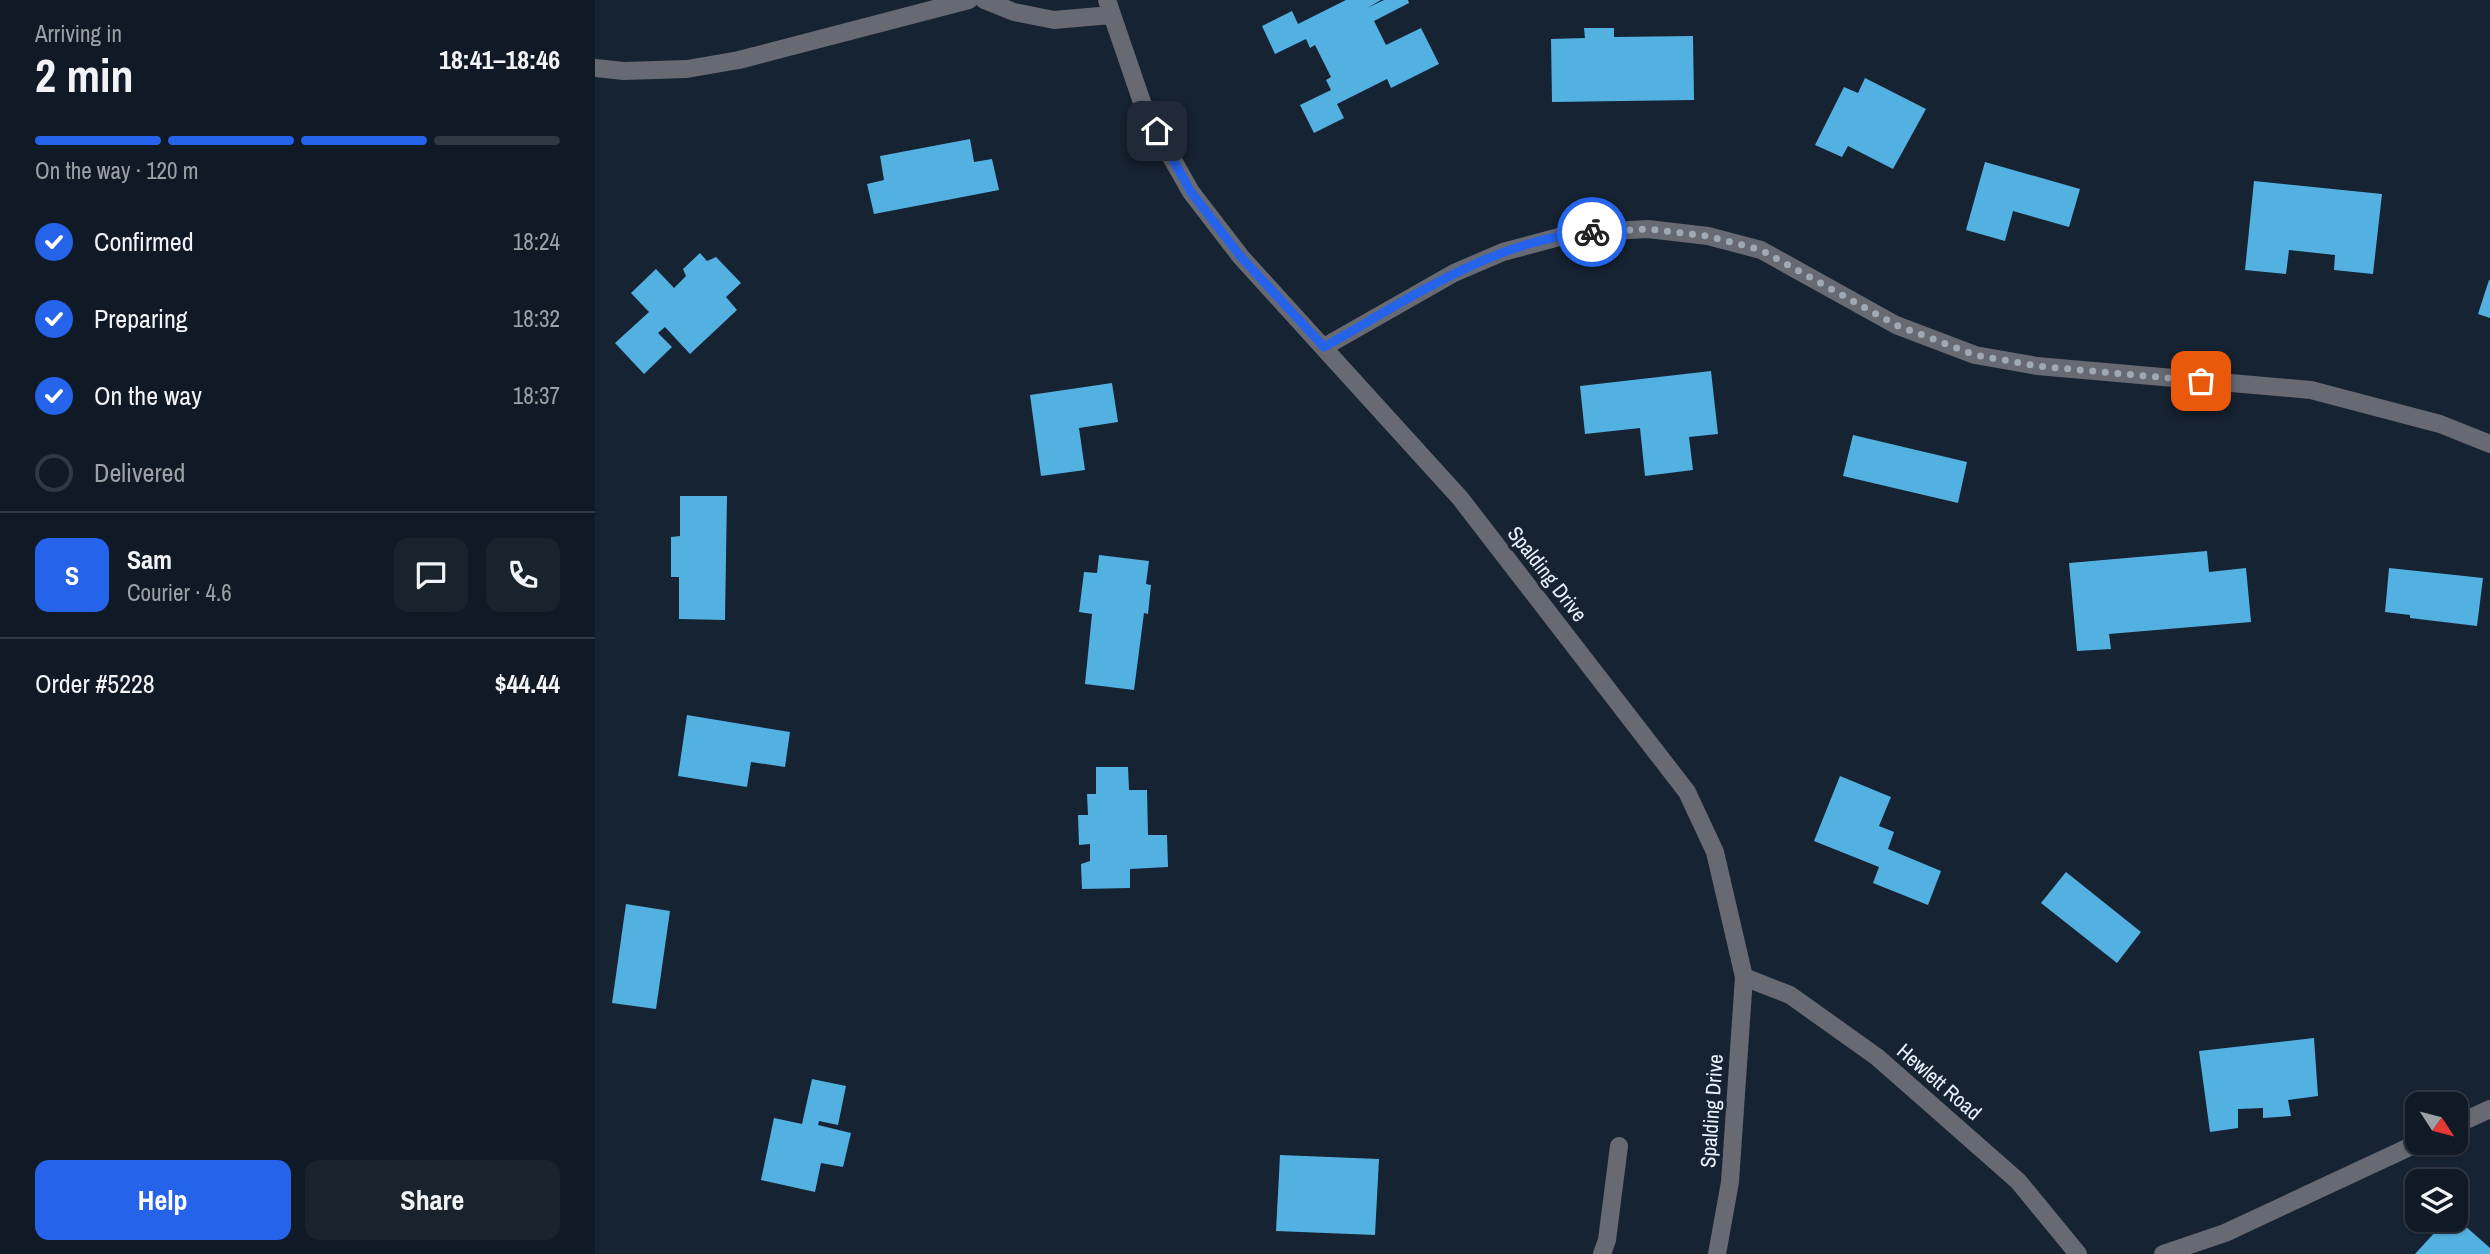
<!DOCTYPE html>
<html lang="en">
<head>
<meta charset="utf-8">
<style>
  :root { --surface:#101a26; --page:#19232e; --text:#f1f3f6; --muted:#9ca1a7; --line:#303843; --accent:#2563eb }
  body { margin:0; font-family:"Archivo Narrow",sans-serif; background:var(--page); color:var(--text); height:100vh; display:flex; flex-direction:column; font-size:26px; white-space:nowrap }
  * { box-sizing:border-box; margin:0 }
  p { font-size:23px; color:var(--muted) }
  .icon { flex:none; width:38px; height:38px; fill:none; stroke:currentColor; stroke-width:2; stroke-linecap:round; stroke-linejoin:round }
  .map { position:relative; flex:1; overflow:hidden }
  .drawer { display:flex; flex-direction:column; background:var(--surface); width:595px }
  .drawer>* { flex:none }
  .needle { width:46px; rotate:126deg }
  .tools { position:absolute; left:1810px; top:1092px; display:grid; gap:14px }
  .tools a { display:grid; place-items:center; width:63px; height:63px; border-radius:14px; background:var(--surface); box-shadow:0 2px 5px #0004,0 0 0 2px var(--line); font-size:35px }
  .pin { position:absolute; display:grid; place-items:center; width:60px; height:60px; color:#fff; margin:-30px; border-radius:14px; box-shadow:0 4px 10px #0006 }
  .courier { position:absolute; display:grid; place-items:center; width:70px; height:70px; margin:-35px; border:5px solid #2563eb; border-radius:50%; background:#fff; color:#222; box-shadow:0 2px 9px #0007 }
  .headline em { font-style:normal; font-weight:700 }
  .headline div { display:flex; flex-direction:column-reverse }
  .headline { display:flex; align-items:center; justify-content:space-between; height:119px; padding:0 35px }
  h1 { font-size:46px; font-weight:700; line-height:52px }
  .bar { display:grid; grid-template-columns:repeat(4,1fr); gap:10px 7px; align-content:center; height:84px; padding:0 35px }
  .bar i { height:9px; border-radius:5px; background:var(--line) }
  .bar .active { background:var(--accent) }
  .bar p { grid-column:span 4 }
  .line { display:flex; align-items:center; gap:18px; padding:0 35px; border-top:2px solid var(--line) }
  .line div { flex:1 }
  .round { display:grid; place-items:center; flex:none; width:74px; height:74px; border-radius:14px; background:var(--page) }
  ol { padding:0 35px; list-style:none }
  li { display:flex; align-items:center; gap:21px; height:77px }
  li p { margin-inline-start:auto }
  li .icon { padding:7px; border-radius:50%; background:var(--accent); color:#fff; stroke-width:4 }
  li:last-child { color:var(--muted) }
  li i { width:38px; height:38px; border:4px solid var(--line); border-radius:50% }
  .cta { display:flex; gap:14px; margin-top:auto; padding:14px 35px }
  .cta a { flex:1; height:80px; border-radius:14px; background:var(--accent); color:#fff; font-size:28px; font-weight:700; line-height:80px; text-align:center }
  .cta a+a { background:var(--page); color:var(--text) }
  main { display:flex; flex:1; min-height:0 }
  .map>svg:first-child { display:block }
  .building { fill:#53b1e2 }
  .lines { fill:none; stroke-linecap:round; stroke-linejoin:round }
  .minor { stroke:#676973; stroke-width:18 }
  .done { stroke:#9fa9b5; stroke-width:7; stroke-dasharray:0 12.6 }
  .route { stroke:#2563eb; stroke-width:9 }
  .labels { text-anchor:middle; stroke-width:7; stroke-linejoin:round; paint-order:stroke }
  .street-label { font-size:21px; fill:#e9f1fc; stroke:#162332 }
</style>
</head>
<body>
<main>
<section class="drawer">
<div class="headline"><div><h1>2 min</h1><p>Arriving in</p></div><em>18:41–18:46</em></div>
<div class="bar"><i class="active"></i><i class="active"></i><i class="active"></i><i></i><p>On the way · 120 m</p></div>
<ol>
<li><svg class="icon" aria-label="check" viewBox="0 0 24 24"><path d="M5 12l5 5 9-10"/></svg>Confirmed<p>18:24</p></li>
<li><svg class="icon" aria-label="check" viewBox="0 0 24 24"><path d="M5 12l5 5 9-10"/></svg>Preparing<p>18:32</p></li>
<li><svg class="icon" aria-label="check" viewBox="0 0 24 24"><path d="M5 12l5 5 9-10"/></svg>On the way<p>18:37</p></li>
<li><i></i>Delivered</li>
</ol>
<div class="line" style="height:126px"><b class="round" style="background:var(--accent);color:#fff">S</b><div><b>Sam</b><p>Courier · 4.6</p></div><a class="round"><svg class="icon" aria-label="chat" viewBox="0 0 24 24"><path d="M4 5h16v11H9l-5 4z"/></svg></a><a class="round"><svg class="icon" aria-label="phone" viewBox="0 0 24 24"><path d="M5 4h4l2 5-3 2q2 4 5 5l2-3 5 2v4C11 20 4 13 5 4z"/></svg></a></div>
<div class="line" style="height:91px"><div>Order #5228</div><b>$44.44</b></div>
<div class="cta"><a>Help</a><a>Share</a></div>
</section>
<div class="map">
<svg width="1895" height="1254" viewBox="0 0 1895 1254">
  <rect width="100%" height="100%" fill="#162332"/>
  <!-- building -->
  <path class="building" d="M751,0H786L772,8L789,0H813L814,3L779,21L791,45L826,28L844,64L796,88L792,79L742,104L749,118L719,133L705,105L736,90L731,80L736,77L720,45L715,48L711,39L680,54L667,26L697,11L703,24Z
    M989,28H1019V37L1098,36L1099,100L957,102L956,39L990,38Z
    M1270,78L1331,109L1298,169L1253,146L1247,157L1220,145L1249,87L1263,93Z
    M375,139L379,162L397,159L404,190L279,214L272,184L289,180L285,156Z
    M1390,162L1485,189L1474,227L1418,211L1410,241L1371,230Z
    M1659,181L1787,194L1778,274L1739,270L1740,255L1694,250L1691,274L1650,270Z
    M105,253L112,261L121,257L146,283L131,297L142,310L95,354L70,327L63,333L77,347L49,374L20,343L54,312L36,293L61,269L79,288L91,276L88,269Z
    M1894,280H1895V318L1883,314Z
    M1116,371L1123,434L1094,437L1098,470L1050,476L1045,428L990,434L985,386Z
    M517,383L523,422L484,428L490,470L446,476L435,395Z
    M1258,435L1372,462L1363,503L1248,476Z
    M85,496H132L130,620L84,619V577H76V537L85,536Z
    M1612,551L1614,572L1651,568L1656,622L1514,634L1516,649L1482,651L1474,563Z
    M504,555L554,561L551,584L556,585L553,614L549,613L539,690L490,684L497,614L484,612L489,572L502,573Z
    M1794,568L1888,578L1882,626L1815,618V615L1790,612Z
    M92,715L195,732L190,767L156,762L152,787L83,776Z
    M501,767H533L534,790H552L553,835H572L573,867L535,869V888L487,889L486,864L495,861V844L484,845L483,815H493L492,794H501Z
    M1245,776L1296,797L1284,826L1299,832L1293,849L1346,871L1333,905L1278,883L1284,867L1219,841Z
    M1471,872L1546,932L1522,963L1446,903Z
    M31,904L75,911L61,1009L17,1003Z
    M1719,1038L1723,1096L1693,1100L1696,1116L1668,1118V1108L1643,1109V1128L1615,1132L1604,1051Z
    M217,1079L251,1086L243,1125L224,1121L223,1125L256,1133L248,1167L226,1163L220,1192L166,1180L179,1118L207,1124Z
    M685,1155L784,1159L780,1235L681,1231Z
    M1860,1217L1895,1248V1254H1820L1842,1230L1853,1220H1860Z"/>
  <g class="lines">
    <!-- minor -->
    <path class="minor" d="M389,0L419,12L459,20L516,15
      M512,0L550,111L596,192L646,257L865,498L1092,792L1120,852L1149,977L1135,1182L1122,1254
      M0,68L29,71L92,69L144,60L374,0
      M729,347L859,273L908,252L979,233L1053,229L1113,236L1166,250L1301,325L1380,355L1442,366L1716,390L1845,424L1895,444
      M1149,977L1195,995L1282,1057L1423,1181L1483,1254
      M1860,1125L1895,1109
      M1007,1254L1012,1240L1024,1146
      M1568,1254L1630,1233L1823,1143"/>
  </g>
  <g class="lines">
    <!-- done -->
    <path class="done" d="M997,232L1053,229L1113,236L1166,250L1301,325L1380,355L1442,366L1606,381"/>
    <!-- route -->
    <path class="route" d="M562,131L596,192L646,257L729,347C813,300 899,239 997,232"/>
  </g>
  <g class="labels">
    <!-- street labels -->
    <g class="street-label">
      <text transform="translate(952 574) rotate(52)" y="7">Spalding Drive</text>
      <text transform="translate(1344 1082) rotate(41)" y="7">Hewlett Road</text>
      <text transform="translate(1117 1111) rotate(-86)" y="7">Spalding Drive</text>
    </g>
  </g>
</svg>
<div class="tools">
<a><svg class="needle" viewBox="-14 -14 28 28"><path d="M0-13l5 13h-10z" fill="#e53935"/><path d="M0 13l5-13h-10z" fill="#9ca1a7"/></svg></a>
<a><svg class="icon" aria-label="layers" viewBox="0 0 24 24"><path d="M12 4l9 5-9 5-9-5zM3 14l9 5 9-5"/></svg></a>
</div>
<div class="pin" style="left:1606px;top:381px;background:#ea580c"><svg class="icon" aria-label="bag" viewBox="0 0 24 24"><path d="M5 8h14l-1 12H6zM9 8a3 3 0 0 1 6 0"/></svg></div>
<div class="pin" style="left:562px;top:131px;background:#1f2937"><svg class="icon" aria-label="home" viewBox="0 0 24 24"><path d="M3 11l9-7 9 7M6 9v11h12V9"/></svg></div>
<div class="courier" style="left:997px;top:232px"><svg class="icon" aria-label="bike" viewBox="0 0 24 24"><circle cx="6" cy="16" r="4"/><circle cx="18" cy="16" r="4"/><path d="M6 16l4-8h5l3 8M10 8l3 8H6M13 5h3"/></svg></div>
</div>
</main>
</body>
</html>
